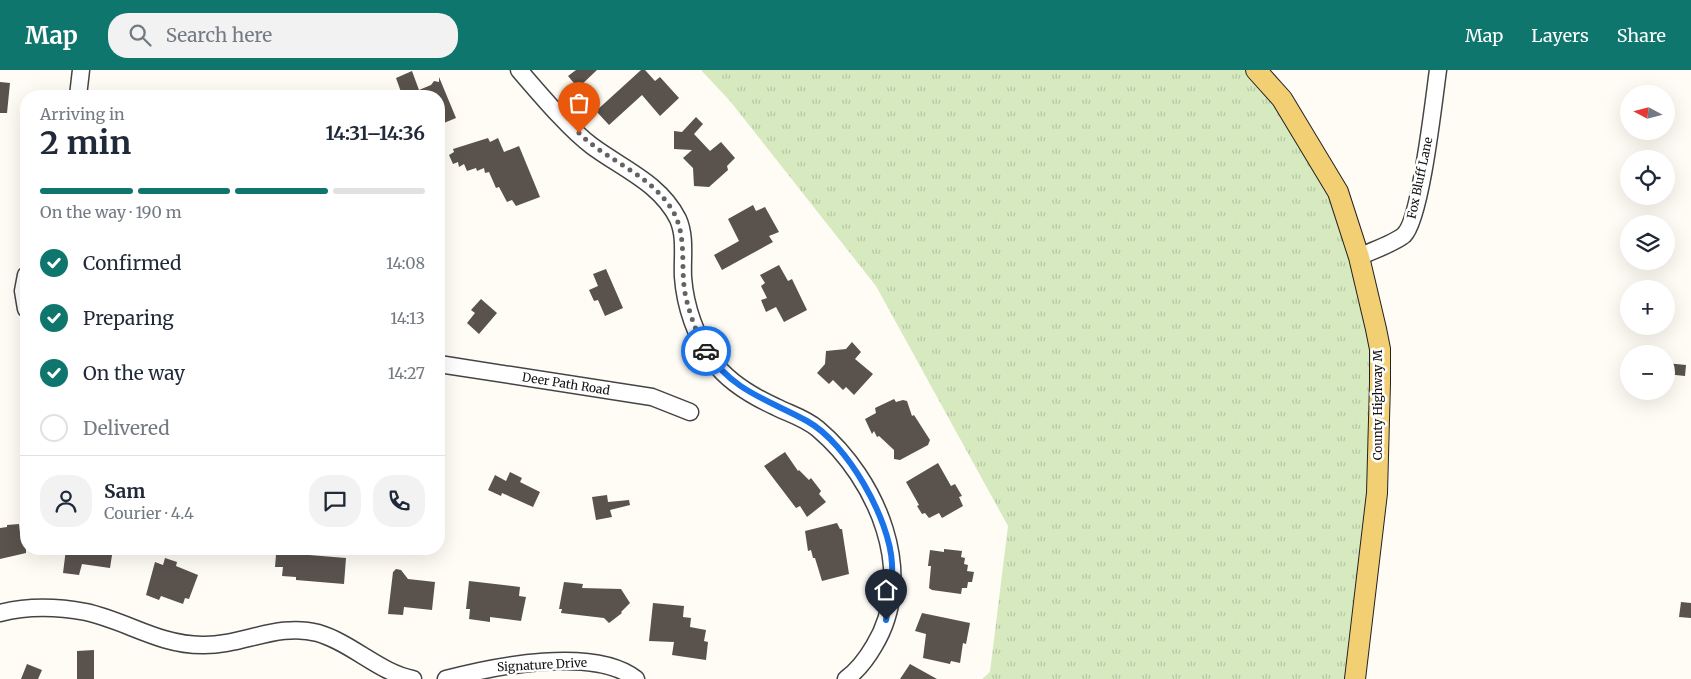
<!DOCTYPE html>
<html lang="en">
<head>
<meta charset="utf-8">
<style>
  :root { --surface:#fff; --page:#f2f2f3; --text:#1f2937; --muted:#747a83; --line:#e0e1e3; --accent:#0f766e }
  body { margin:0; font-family:Merriweather,serif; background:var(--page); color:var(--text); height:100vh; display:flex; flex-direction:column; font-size:19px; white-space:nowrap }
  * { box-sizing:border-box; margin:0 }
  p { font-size:16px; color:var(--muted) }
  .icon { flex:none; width:28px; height:28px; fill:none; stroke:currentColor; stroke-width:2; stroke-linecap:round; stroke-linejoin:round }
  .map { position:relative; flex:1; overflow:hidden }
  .details { position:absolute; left:20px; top:20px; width:425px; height:465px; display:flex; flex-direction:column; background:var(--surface); border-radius:20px; box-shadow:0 5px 20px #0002 }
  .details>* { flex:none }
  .needle { width:32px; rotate:277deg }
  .tools { position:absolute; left:1620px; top:15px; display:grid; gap:10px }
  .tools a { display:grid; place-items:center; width:55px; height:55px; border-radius:50%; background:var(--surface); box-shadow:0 5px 20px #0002; font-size:25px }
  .pin { position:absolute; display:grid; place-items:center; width:42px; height:42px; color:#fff; margin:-51px -21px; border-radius:50% 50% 50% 0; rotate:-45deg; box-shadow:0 0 5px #0007 }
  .pin .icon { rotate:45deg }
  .courier { position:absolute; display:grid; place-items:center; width:50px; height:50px; margin:-25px; border:4px solid #1a73e8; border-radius:50%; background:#fff; color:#222; box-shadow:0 1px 6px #0007 }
  .head em { font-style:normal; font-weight:700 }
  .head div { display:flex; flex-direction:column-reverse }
  .head { display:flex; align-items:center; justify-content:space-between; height:85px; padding:0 20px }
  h1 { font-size:32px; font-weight:700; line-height:38px }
  .bar { display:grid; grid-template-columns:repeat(4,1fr); gap:8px 5px; align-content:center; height:60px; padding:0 20px }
  .bar i { height:6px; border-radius:4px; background:var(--line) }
  .bar .on { background:var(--accent) }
  .bar p { grid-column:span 4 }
  .line { display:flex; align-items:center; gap:12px; padding:0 20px; border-top:1px solid var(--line) }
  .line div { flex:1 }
  .round { display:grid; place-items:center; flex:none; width:52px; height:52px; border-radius:20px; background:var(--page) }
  ol { padding:0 20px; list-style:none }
  li { display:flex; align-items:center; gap:15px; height:55px }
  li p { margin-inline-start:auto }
  li .icon { padding:5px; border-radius:50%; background:var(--accent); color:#fff; stroke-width:4 }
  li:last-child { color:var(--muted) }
  li i { width:28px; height:28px; border:2px solid var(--line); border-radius:50% }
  header { display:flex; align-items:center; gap:30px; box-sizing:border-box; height:70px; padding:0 25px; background:var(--accent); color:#fff }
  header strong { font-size:24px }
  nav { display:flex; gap:28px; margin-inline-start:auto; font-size:18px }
  .search { width:350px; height:45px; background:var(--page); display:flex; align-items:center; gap:12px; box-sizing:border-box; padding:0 18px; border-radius:20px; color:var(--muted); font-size:19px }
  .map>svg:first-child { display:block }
  .grass { fill:url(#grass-tufts) }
  .building { fill:#59524d }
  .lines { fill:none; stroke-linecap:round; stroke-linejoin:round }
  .minor-casing { stroke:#444; stroke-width:19 }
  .major-casing { stroke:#222; stroke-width:22 }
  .minor { stroke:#fff; stroke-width:16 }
  .major { stroke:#f2cf72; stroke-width:20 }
  .done { stroke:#646361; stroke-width:5; stroke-dasharray:0 9 }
  .route { stroke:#1a73e8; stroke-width:6 }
  .labels { text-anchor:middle; stroke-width:5; stroke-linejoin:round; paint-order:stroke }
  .street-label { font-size:12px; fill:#111; stroke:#fff }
</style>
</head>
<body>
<header>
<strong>Map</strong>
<div class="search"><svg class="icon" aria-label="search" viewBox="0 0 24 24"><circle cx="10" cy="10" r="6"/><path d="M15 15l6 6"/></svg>Search here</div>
<nav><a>Map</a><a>Layers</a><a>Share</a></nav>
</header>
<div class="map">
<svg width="1691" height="609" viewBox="0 0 1691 609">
  <defs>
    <pattern id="grass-tufts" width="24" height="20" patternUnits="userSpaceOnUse" patternTransform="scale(1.25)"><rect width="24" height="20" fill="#d6e9bf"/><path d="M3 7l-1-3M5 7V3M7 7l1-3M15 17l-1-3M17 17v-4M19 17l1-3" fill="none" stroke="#b7c7a3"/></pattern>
  </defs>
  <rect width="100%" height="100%" fill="#fefcf5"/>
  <!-- grass -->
  <path class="grass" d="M701,0H1256L1338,122L1380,279L1355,609H982L990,602L1008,456L876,216L730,31Z"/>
  <!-- building -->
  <path class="building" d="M576,0H597L578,18L568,6Z
    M641,0H645L655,11L660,7L679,28L660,46L642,25L609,55L596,41Z
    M412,1L419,20L431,15L434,11L439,12V7L456,48L439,55V26H405L407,25L405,20L401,22L396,8Z
    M0,12L10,13L7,43H0Z
    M696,47L703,54L694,64L710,81L721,72L735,88L727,96L728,100L709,117L694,116L693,98L683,88L692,80L674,79V61L682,62Z
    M488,68L490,72L498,68L504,82L519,76L540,127L516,136L512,130L507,132L499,117L496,118L489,102L485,103L484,98L477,101L476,98L467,101L464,94L459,97L458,92L453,94L449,85L454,82L453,79Z
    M753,135L756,141L765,137L779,162L769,166L773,172L722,200L714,185L739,171L728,149Z
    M779,195L788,211L792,209L807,240L784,252L776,237L766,242L761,230L767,228L761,216L765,213L760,205Z
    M606,199L623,238L605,246L598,230L594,231L589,220L598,216L593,204Z
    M481,229L497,243L479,264L467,253L475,243L471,240Z
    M852,272L861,282L855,289L873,304L854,325L846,317L843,320L833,310L829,314L817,303L825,294L826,281L846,279Z
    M1666,293L1686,295L1685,306L1666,304Z
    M894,329L896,332L903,330L907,331L912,346L914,345L930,370L928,375L900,390L894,389V380L879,366L877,367L874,361L872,364L865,349L876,343L875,338Z
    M785,382L798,401L799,400L809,410L811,408L821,421L819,424L826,432L807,447L800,436L796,438L764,396Z
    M938,393L951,416L955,414L962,426L959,427L963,436L942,448L939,443L929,448L925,443L922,444L917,436L919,435L906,412Z
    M510,402L522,408L520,412L540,422L533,437L502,423L501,426L488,420L495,405L506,411Z
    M607,425L608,432L629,430L630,435L610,440L612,447L596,450L592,427Z
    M837,453L840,459H842L849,504L822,511L815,488H813L811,480L808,481L805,461Z
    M19,454L20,463H26V483L0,489V458L7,457V455Z
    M66,479H113L110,498L82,494L79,505L63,503Z
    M285,479L305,481L309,485L346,488L344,514L296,510V507L282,506L283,497H275L276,485H285Z
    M944,479L962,481L961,487L965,488L964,494L968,495L967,501L974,502L972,512H968L967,518H962L961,524L932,520L929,518L931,496H928L930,480L944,482Z
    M165,488L177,492L176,496L198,505L189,529L185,528L183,534L161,526L159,530L146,525L155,492L163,495Z
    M396,499L401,500L408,509L435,512L432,540L404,537L403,545L388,544L393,502Z
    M469,511L520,517L519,526L526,527L521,551L490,547V552L469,549L470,539H466Z
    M564,512L583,514L582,518L621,519L630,533L621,542L622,543L609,553L604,548L561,543L562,539H559Z
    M1681,532L1691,533V548L1679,547Z
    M653,533L684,536L683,547L691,548L690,557L706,560L704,571L708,572L706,590L672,585L674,572L649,571Z
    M922,543L970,553L966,574L963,573L960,593L951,591L950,594L923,588L926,564L915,561Z
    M94,580V609H77V581Z
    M27,594L42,600L38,609H21Z
    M910,594L937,609H900Z"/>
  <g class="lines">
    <!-- minor casing -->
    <g class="minor-casing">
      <path id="minor" d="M519,0C539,23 569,59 592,76C623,99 660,113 678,149C686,167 682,188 683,207C685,236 696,268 713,291C728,312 754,327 776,337C790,344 805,348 818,359C877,409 918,504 874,576C867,588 857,601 846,609
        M78,26L81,0
        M1359,187C1371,181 1395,173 1404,165C1421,149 1434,28 1438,0
        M26,205L23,221L26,239
        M439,294L652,327L690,342
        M0,543C27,536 59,537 86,542C127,551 159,575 202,575C242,576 278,552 318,563C352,573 380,603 413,609
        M446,609C495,596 594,576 636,609"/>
    </g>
    <!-- major casing -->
    <g class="major-casing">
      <path id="major" d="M1256,0L1282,29L1338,122L1359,187L1376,259L1380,279V313L1377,423L1355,609"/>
    </g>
    <!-- minor -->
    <use href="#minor" class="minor"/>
    <!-- major -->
    <use href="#major" class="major"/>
  </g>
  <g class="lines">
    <!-- done -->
    <path class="done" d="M579,63C607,91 648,103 671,138C688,164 680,194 685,223C689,243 697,264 706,281"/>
    <!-- route -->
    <path class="route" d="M706,281C734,322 767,329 807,351C847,373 890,449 892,494C893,513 890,532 886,550"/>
  </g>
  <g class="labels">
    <!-- street labels -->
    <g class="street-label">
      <text transform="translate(1420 108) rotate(-78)" y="4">Fox Bluff Lane</text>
      <text transform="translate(566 314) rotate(9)" y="4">Deer Path Road</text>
      <text transform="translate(1378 335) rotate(-90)" y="4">County Highway M</text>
      <text transform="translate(542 595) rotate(-3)" y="4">Signature Drive</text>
    </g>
  </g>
</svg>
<div class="tools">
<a><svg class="needle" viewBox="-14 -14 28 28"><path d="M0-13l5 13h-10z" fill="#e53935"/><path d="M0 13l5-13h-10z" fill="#747a83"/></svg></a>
<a><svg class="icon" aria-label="locate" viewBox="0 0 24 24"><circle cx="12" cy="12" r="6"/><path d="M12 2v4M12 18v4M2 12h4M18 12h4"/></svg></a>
<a><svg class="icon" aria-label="layers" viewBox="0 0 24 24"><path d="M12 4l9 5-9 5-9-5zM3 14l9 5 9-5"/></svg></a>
<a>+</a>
<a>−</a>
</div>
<div class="pin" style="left:579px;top:63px;background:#ea580c"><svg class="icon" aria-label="bag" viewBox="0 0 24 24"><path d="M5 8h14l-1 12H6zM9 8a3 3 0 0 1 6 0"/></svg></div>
<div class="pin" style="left:886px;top:550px;background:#1f2937"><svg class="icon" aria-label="home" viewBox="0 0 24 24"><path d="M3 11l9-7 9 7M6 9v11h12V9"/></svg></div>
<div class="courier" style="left:706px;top:281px"><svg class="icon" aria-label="car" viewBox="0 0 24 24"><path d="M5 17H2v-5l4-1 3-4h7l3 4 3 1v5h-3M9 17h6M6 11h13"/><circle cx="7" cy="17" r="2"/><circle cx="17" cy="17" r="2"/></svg></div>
<section class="details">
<div class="head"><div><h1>2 min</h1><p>Arriving in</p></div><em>14:31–14:36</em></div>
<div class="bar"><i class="on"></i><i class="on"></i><i class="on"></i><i></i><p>On the way · 190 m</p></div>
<ol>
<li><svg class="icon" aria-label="check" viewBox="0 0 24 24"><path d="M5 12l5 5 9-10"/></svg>Confirmed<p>14:08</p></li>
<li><svg class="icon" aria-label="check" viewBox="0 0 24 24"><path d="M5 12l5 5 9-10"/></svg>Preparing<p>14:13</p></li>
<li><svg class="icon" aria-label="check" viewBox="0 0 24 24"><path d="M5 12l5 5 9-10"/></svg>On the way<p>14:27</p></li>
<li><i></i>Delivered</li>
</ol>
<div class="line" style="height:90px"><a class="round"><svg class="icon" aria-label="person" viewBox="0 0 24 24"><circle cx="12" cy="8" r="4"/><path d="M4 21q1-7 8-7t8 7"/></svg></a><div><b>Sam</b><p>Courier · 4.4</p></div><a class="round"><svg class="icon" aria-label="chat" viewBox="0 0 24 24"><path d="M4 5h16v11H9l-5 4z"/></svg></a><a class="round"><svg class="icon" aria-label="phone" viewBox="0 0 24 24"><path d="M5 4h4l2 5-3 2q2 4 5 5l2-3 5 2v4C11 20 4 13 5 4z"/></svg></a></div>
</section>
</div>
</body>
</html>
